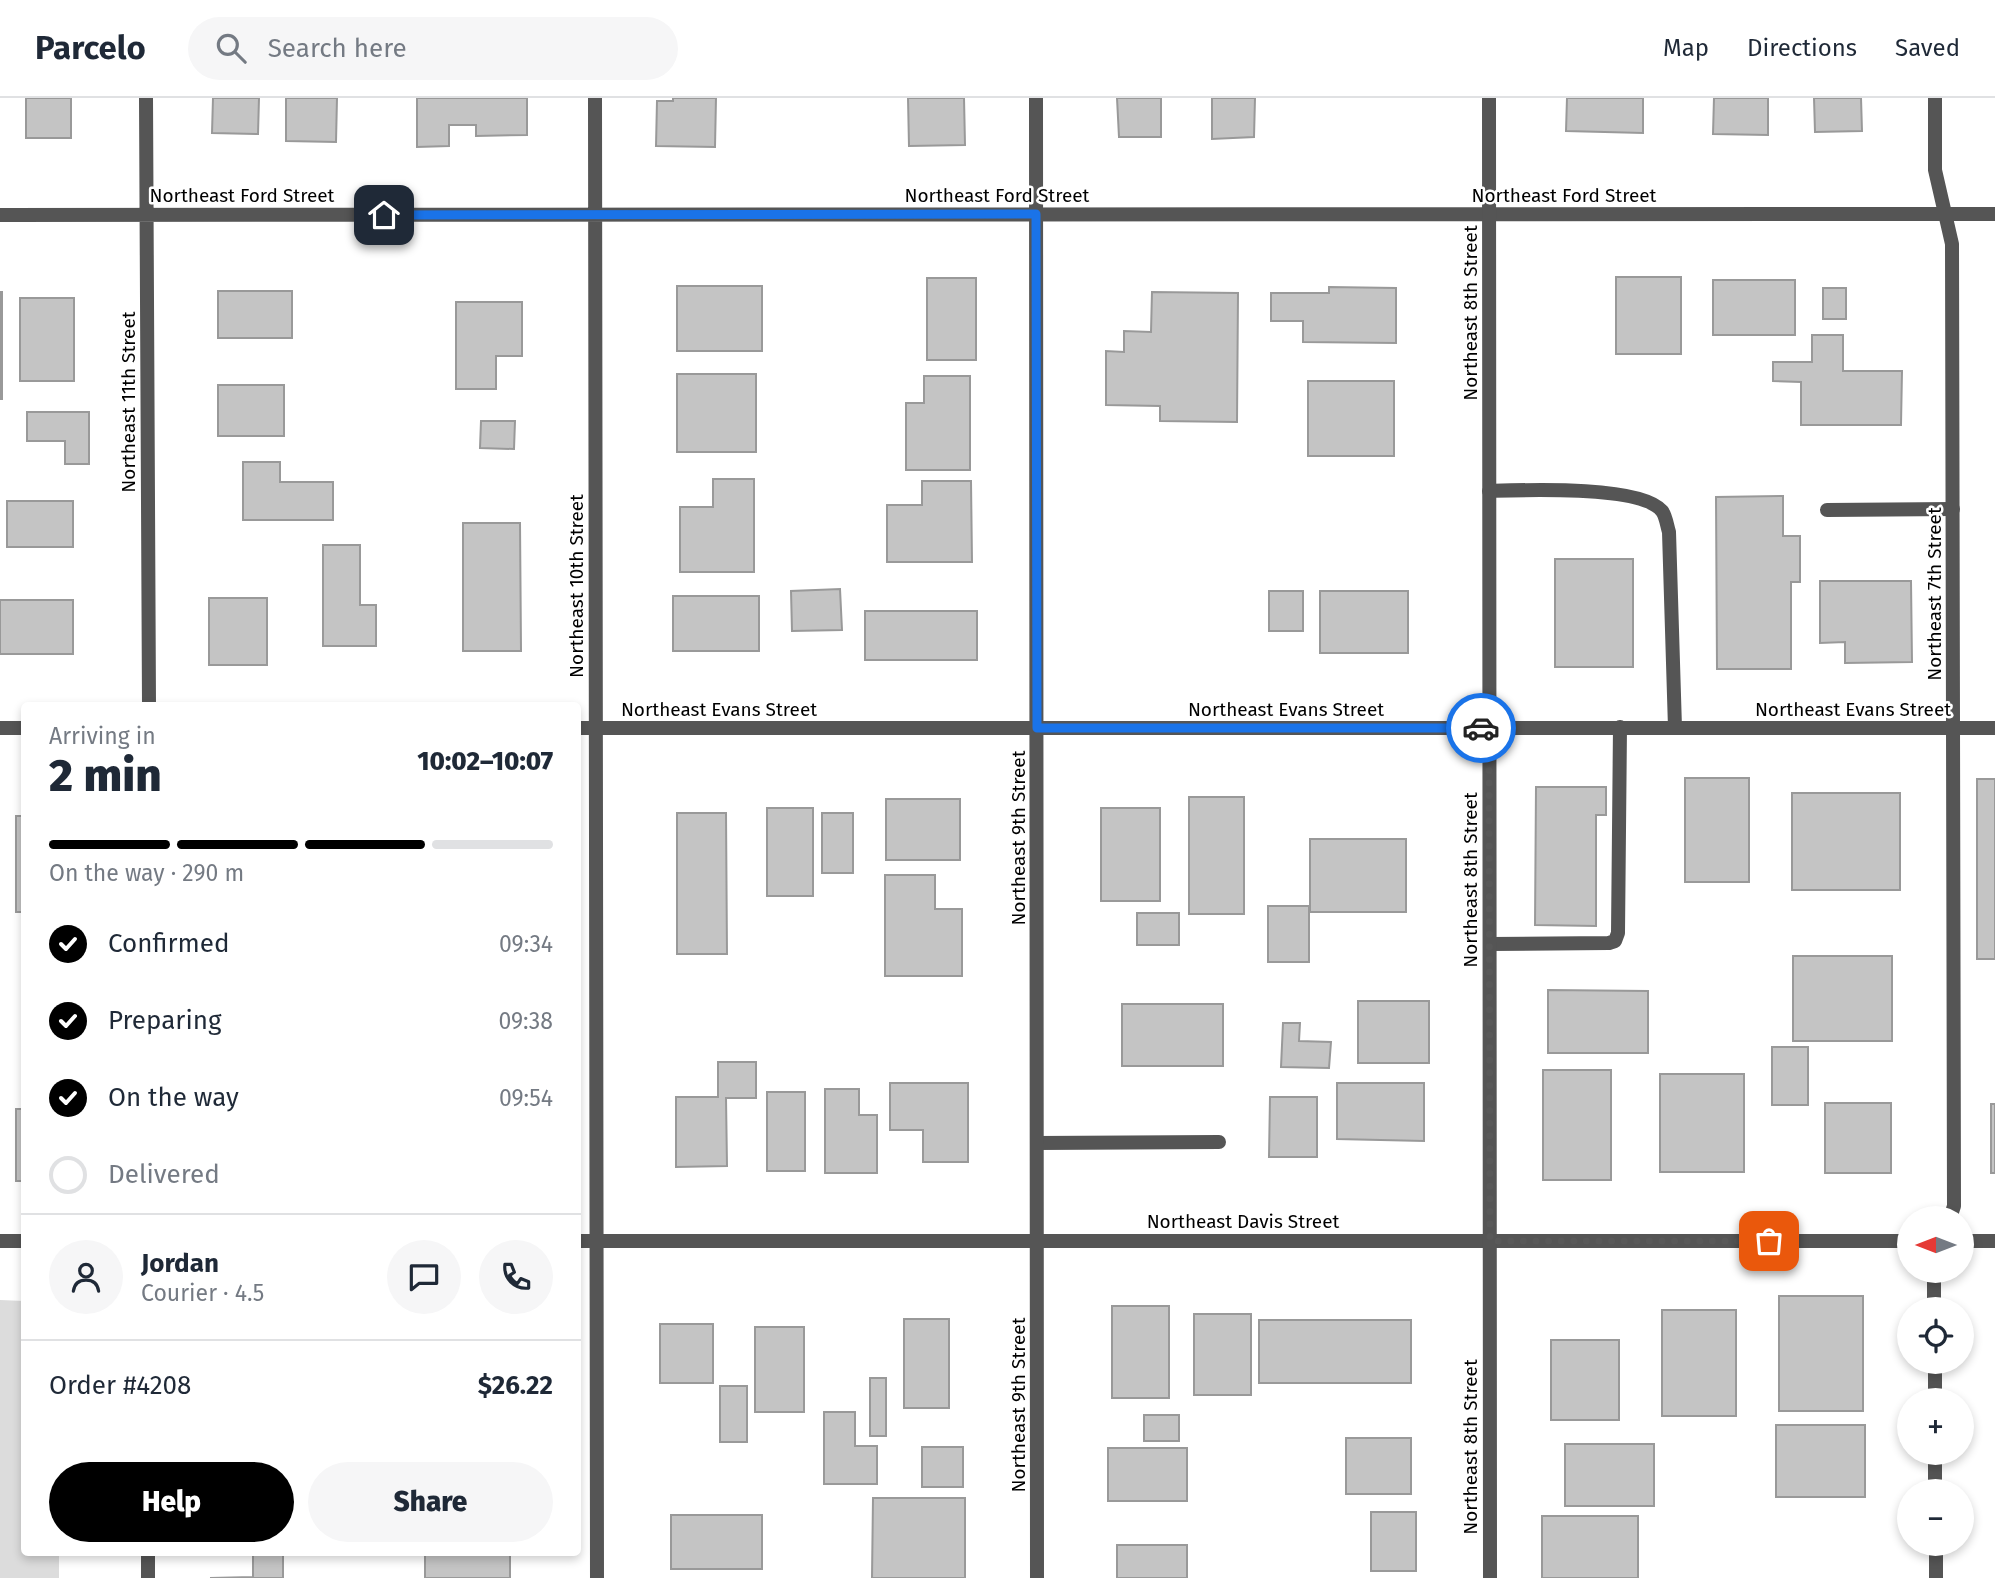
<!DOCTYPE html>
<html lang="en">
<head>
<meta charset="utf-8">
<style>
  :root { --surface:#fff; --page:#f6f6f7; --text:#1f2937; --muted:#747a83; --line:#e0e1e3; --accent:#000 }
  body { margin:0; font-family:"Fira Sans",sans-serif; background:var(--page); color:var(--text); height:100vh; display:flex; flex-direction:column; font-size:26px; white-space:nowrap }
  * { box-sizing:border-box; margin:0 }
  p { font-size:23px; color:var(--muted) }
  .icon { flex:none; width:38px; height:38px; fill:none; stroke:currentColor; stroke-width:2; stroke-linecap:round; stroke-linejoin:round }
  .map { position:relative; flex:1; overflow:hidden }
  .sheet { position:absolute; left:21px; top:604px; width:560px; height:854px; display:flex; flex-direction:column; background:var(--surface); border-radius:7px; box-shadow:0 4px 10px #0003 }
  .sheet>* { flex:none }
  .needle { width:46px; rotate:270deg }
  .controls { position:absolute; left:1897px; top:1108px; display:grid; gap:14px }
  .controls a { display:grid; place-items:center; width:77px; height:77px; border-radius:50%; background:var(--surface); box-shadow:0 4px 10px #0003; font-size:35px }
  .pin { position:absolute; display:grid; place-items:center; width:60px; height:60px; color:#fff; margin:-30px; border-radius:14px; box-shadow:0 4px 10px #0006 }
  .courier { position:absolute; display:grid; place-items:center; width:70px; height:70px; margin:-35px; border:5px solid #1a73e8; border-radius:50%; background:#fff; color:#222; box-shadow:0 2px 9px #0007 }
  .head em { font-style:normal; font-weight:800 }
  .head div { display:flex; flex-direction:column-reverse }
  .head { display:flex; align-items:center; justify-content:space-between; height:119px; padding:0 28px }
  h1 { font-size:46px; font-weight:800; line-height:52px }
  .bar { display:grid; grid-template-columns:repeat(4,1fr); gap:10px 7px; align-content:center; height:84px; padding:0 28px }
  .bar i { height:9px; border-radius:5px; background:var(--line) }
  .bar .on { background:var(--accent) }
  .bar p { grid-column:span 4 }
  .line { display:flex; align-items:center; gap:18px; padding:0 28px; border-top:2px solid var(--line) }
  .line div { flex:1 }
  .round { display:grid; place-items:center; flex:none; width:74px; height:74px; border-radius:37px; background:var(--page) }
  ol { padding:0 28px; list-style:none }
  li { display:flex; align-items:center; gap:21px; height:77px }
  li p { margin-inline-start:auto }
  li .icon { padding:7px; border-radius:50%; background:var(--accent); color:#fff; stroke-width:4 }
  li:last-child { color:var(--muted) }
  li i { width:38px; height:38px; border:4px solid var(--line); border-radius:50% }
  .primary-button { display:flex; gap:14px; margin-top:auto; padding:14px 28px }
  .primary-button a { flex:1; height:80px; border-radius:42px; background:var(--accent); color:#fff; font-size:28px; font-weight:800; line-height:80px; text-align:center }
  .primary-button a+a { background:var(--page); color:var(--text) }
  header { display:flex; align-items:center; gap:42px; box-sizing:border-box; height:98px; padding:0 35px; background:var(--surface); border-bottom:2px solid var(--line) }
  header strong { font-size:33px }
  nav { display:flex; gap:38px; margin-inline-start:auto; font-size:24px }
  .search { width:490px; height:63px; background:var(--page); display:flex; align-items:center; gap:18px; box-sizing:border-box; padding:0 24px; border-radius:38px; color:var(--muted); font-size:26px }
  .map>svg:first-child { display:block }
  .pitch { fill:#dcdcdc }
  .building { fill:#c4c4c4; stroke:#999; stroke-width:2 }
  .lines { fill:none; stroke-linecap:round; stroke-linejoin:round }
  .service { stroke:#555; stroke-width:14 }
  .minor { stroke:#555; stroke-width:14 }
  .tertiary { stroke:#555; stroke-width:14 }
  .done { stroke:#595959; stroke-width:7; stroke-dasharray:0 12.6 }
  .route { stroke:#1a73e8; stroke-width:9 }
  .labels { text-anchor:middle; stroke-width:5; stroke-linejoin:round; paint-order:stroke }
  .street-label { font-size:19px; fill:#000; stroke:#fff }
</style>
</head>
<body>
<header>
<strong>Parcelo</strong>
<div class="search"><svg class="icon" aria-label="search" viewBox="0 0 24 24"><circle cx="10" cy="10" r="6"/><path d="M15 15l6 6"/></svg>Search here</div>
<nav><a>Map</a><a>Directions</a><a>Saved</a></nav>
</header>
<div class="map">
<svg width="1995" height="1480" viewBox="0 0 1995 1480">
  <rect width="100%" height="100%" fill="#fff"/>
  <!-- pitch -->
  <path class="pitch" d="M0,1202L24,1203V1454H59V1480H0Z"/>
  <!-- building -->
  <path class="building" d="M26,0H71V40H26Z
    M213,0H259L258,36L212,35Z
    M286,0H337L336,44L286,43Z
    M417,0H527V37L476,38V27H449V48L417,49Z
    M673,0H716L715,49L656,48L657,3H673Z
    M908,0H964L965,47L909,48Z
    M1117,0H1161V39H1119Z
    M1212,0H1255L1254,39L1212,41Z
    M1567,0H1643V35L1566,33Z
    M1714,0H1768V37L1713,36Z
    M1814,0H1861L1862,33L1815,34Z
    M1616,179H1681V256H1616Z
    M927,180H976V262H927Z
    M1713,182H1795V237H1713Z
    M677,188H762V253H677Z
    M1329,189L1396,190V245L1303,244V223H1271V195H1329Z
    M1823,190H1846V221H1823Z
    M218,193H292V240H218Z
    M0,194H2V301H0Z
    M1152,194L1238,195L1237,324L1160,323V308L1106,307V253L1124,254V233L1151,234Z
    M20,200H74V283H20Z
    M456,204H522V258H496V291H456Z
    M1812,237H1843V273H1902L1901,327H1801V284L1773,283V264H1812Z
    M677,276H756V354H677Z
    M924,278H970V372H906V305H924Z
    M1308,283H1394V358H1308Z
    M218,287H284V338H218Z
    M27,314H89V366H65V343H27Z
    M481,323H515L514,351L480,350Z
    M243,364H280V384H333V422H243Z
    M713,381H754V474H680V409H713Z
    M922,383H971L972,464H887V407H922Z
    M1783,398V438H1800V484H1791V571H1717L1716,399Z
    M7,403H73V449H7Z
    M463,425H520L521,553H463Z
    M323,447H360V507H376V548H323Z
    M1555,461H1633V569H1555Z
    M1820,483H1911L1912,564L1845,565V544L1820,545Z
    M840,491L842,532L792,533L791,493Z
    M1269,493H1303V533H1269Z
    M1320,493H1408V555H1320Z
    M673,498H759V553H673Z
    M209,500H267V567H209Z
    M0,502H73V556H0Z
    M865,513H977V562H865Z
    M1685,680H1749V784H1685Z
    M1977,681H1995V861H1977Z
    M1536,689H1606V717H1596V828L1535,827Z
    M1792,695H1900V792H1792Z
    M1189,699H1244V816H1189Z
    M886,701H960V762H886Z
    M767,710H813V798H767Z
    M1101,710H1160V803H1101Z
    M677,715H726L727,856H677Z
    M822,715H853V775H822Z
    M16,718H24V814H16Z
    M1310,741H1406V814H1310Z
    M885,777H935V811H962V878H885Z
    M1268,808H1309V864H1268Z
    M1137,815H1179V847H1137Z
    M1793,858H1892V943H1793Z
    M1548,892L1648,893V955H1548Z
    M1358,903H1429V965H1358Z
    M1122,906H1223V968H1122Z
    M1283,925H1300L1299,943L1331,944L1329,970L1281,969Z
    M1772,949H1808V1007H1772Z
    M718,964H756V1000H726L727,1068L676,1069V999H718Z
    M1543,972H1611V1082H1543Z
    M1660,976H1744V1074H1660Z
    M890,985H968V1064H923V1032H890Z
    M1337,985H1424V1043L1337,1041Z
    M825,991H859V1017H877V1075H825Z
    M767,994H805V1073H767Z
    M1270,999H1317V1059H1269Z
    M1825,1005H1891V1075H1825Z
    M1991,1006H1995V1075H1991Z
    M16,1011H24V1083H16Z
    M1779,1198H1863V1313H1779Z
    M1112,1208H1169V1300H1112Z
    M1662,1212H1736V1318H1662Z
    M1194,1216H1251V1297H1194Z
    M904,1221H949V1310H904Z
    M1259,1222H1411V1285H1259Z
    M660,1226H713V1285H660Z
    M755,1229H804V1314H755Z
    M1551,1242H1619V1322H1551Z
    M870,1280H886V1338H870Z
    M720,1288H747V1344H720Z
    M824,1314H855V1348H877V1386H824Z
    M1144,1317H1179V1343H1144Z
    M1776,1327H1865V1399H1776Z
    M1346,1340H1411V1396H1346Z
    M1565,1346H1654V1408H1565Z
    M922,1349H963V1389H922Z
    M1108,1350H1187V1403H1108Z
    M873,1400H965V1480H872Z
    M1371,1414H1416V1473H1371Z
    M671,1417H762V1471H671Z
    M1542,1418H1638V1480H1542Z
    M1117,1447H1187V1480H1117Z
    M253,1454H283V1480H210L253,1479Z
    M425,1454H510V1480H425Z"/>
  <g class="lines">
    <!-- service -->
    <path class="service" d="M1489,393C1523,392 1641,387 1662,413C1666,418 1667,428 1669,434L1675,630
      M1827,412L1953,411
      M1490,846L1609,845L1615,843L1618,835L1620,629
      M1037,1045L1219,1044"/>
    <!-- minor -->
    <path class="minor" d="M146,0L149,607
      M595,0L597,1480
      M1036,0L1037,1480
      M1935,0V72L1952,146L1954,1108L1950,1120
      M0,117L1995,116
      M0,1143H24
      M578,1143H1909
      M1962,1143H1995
      M1934,1172V1211
      M1935,1264V1302
      M1935,1354V1393
      M1936,1446V1480
      M148,1454V1480"/>
    <!-- tertiary -->
    <path class="tertiary" d="M1489,0L1490,1480
      M0,630H24
      M578,630H1995"/>
  </g>
  <g class="lines">
    <!-- done -->
    <path class="done" d="M1481,630H1489L1490,1143H1769"/>
    <!-- route -->
    <path class="route" d="M384,117L1036,116L1037,630H1481"/>
  </g>
  <g class="labels">
    <!-- street labels -->
    <g class="street-label">
      <text x="242" y="104">Northeast Ford Street</text>
      <text x="997" y="104">Northeast Ford Street</text>
      <text x="1564" y="104">Northeast Ford Street</text>
      <text transform="translate(1470 215) rotate(-90)" y="7">Northeast 8th Street</text>
      <text transform="translate(128 304) rotate(-90)" y="7">Northeast 11th Street</text>
      <text transform="translate(576 488) rotate(-90)" y="7">Northeast 10th Street</text>
      <text transform="translate(1934 496) rotate(-90)" y="7">Northeast 7th Street</text>
      <text x="719" y="618">Northeast Evans Street</text>
      <text x="1286" y="618">Northeast Evans Street</text>
      <text x="1853" y="618">Northeast Evans Street</text>
      <text transform="translate(1018 740) rotate(-90)" y="7">Northeast 9th Street</text>
      <text transform="translate(1470 782) rotate(-90)" y="7">Northeast 8th Street</text>
      <text x="1243" y="1130">Northeast Davis Street</text>
      <text transform="translate(1018 1307) rotate(-90)" y="7">Northeast 9th Street</text>
      <text transform="translate(1470 1349) rotate(-90)" y="7">Northeast 8th Street</text>
    </g>
  </g>
</svg>
<div class="controls">
<a><svg class="needle" viewBox="-14 -14 28 28"><path d="M0-13l5 13h-10z" fill="#e53935"/><path d="M0 13l5-13h-10z" fill="#747a83"/></svg></a>
<a><svg class="icon" aria-label="locate" viewBox="0 0 24 24"><circle cx="12" cy="12" r="6"/><path d="M12 2v4M12 18v4M2 12h4M18 12h4"/></svg></a>
<a>+</a>
<a>−</a>
</div>
<div class="pin" style="left:1769px;top:1143px;background:#ea580c"><svg class="icon" aria-label="bag" viewBox="0 0 24 24"><path d="M5 8h14l-1 12H6zM9 8a3 3 0 0 1 6 0"/></svg></div>
<div class="pin" style="left:384px;top:117px;background:#1f2937"><svg class="icon" aria-label="home" viewBox="0 0 24 24"><path d="M3 11l9-7 9 7M6 9v11h12V9"/></svg></div>
<div class="courier" style="left:1481px;top:630px"><svg class="icon" aria-label="car" viewBox="0 0 24 24"><path d="M5 17H2v-5l4-1 3-4h7l3 4 3 1v5h-3M9 17h6M6 11h13"/><circle cx="7" cy="17" r="2"/><circle cx="17" cy="17" r="2"/></svg></div>
<section class="sheet">
<div class="head"><div><h1>2 min</h1><p>Arriving in</p></div><em>10:02–10:07</em></div>
<div class="bar"><i class="on"></i><i class="on"></i><i class="on"></i><i></i><p>On the way · 290 m</p></div>
<ol>
<li><svg class="icon" aria-label="check" viewBox="0 0 24 24"><path d="M5 12l5 5 9-10"/></svg>Confirmed<p>09:34</p></li>
<li><svg class="icon" aria-label="check" viewBox="0 0 24 24"><path d="M5 12l5 5 9-10"/></svg>Preparing<p>09:38</p></li>
<li><svg class="icon" aria-label="check" viewBox="0 0 24 24"><path d="M5 12l5 5 9-10"/></svg>On the way<p>09:54</p></li>
<li><i></i>Delivered</li>
</ol>
<div class="line" style="height:126px"><a class="round"><svg class="icon" aria-label="person" viewBox="0 0 24 24"><circle cx="12" cy="8" r="4"/><path d="M4 21q1-7 8-7t8 7"/></svg></a><div><b>Jordan</b><p>Courier · 4.5</p></div><a class="round"><svg class="icon" aria-label="chat" viewBox="0 0 24 24"><path d="M4 5h16v11H9l-5 4z"/></svg></a><a class="round"><svg class="icon" aria-label="phone" viewBox="0 0 24 24"><path d="M5 4h4l2 5-3 2q2 4 5 5l2-3 5 2v4C11 20 4 13 5 4z"/></svg></a></div>
<div class="line" style="height:91px"><div>Order #4208</div><b>$26.22</b></div>
<div class="primary-button"><a>Help</a><a>Share</a></div>
</section>
</div>
</body>
</html>
